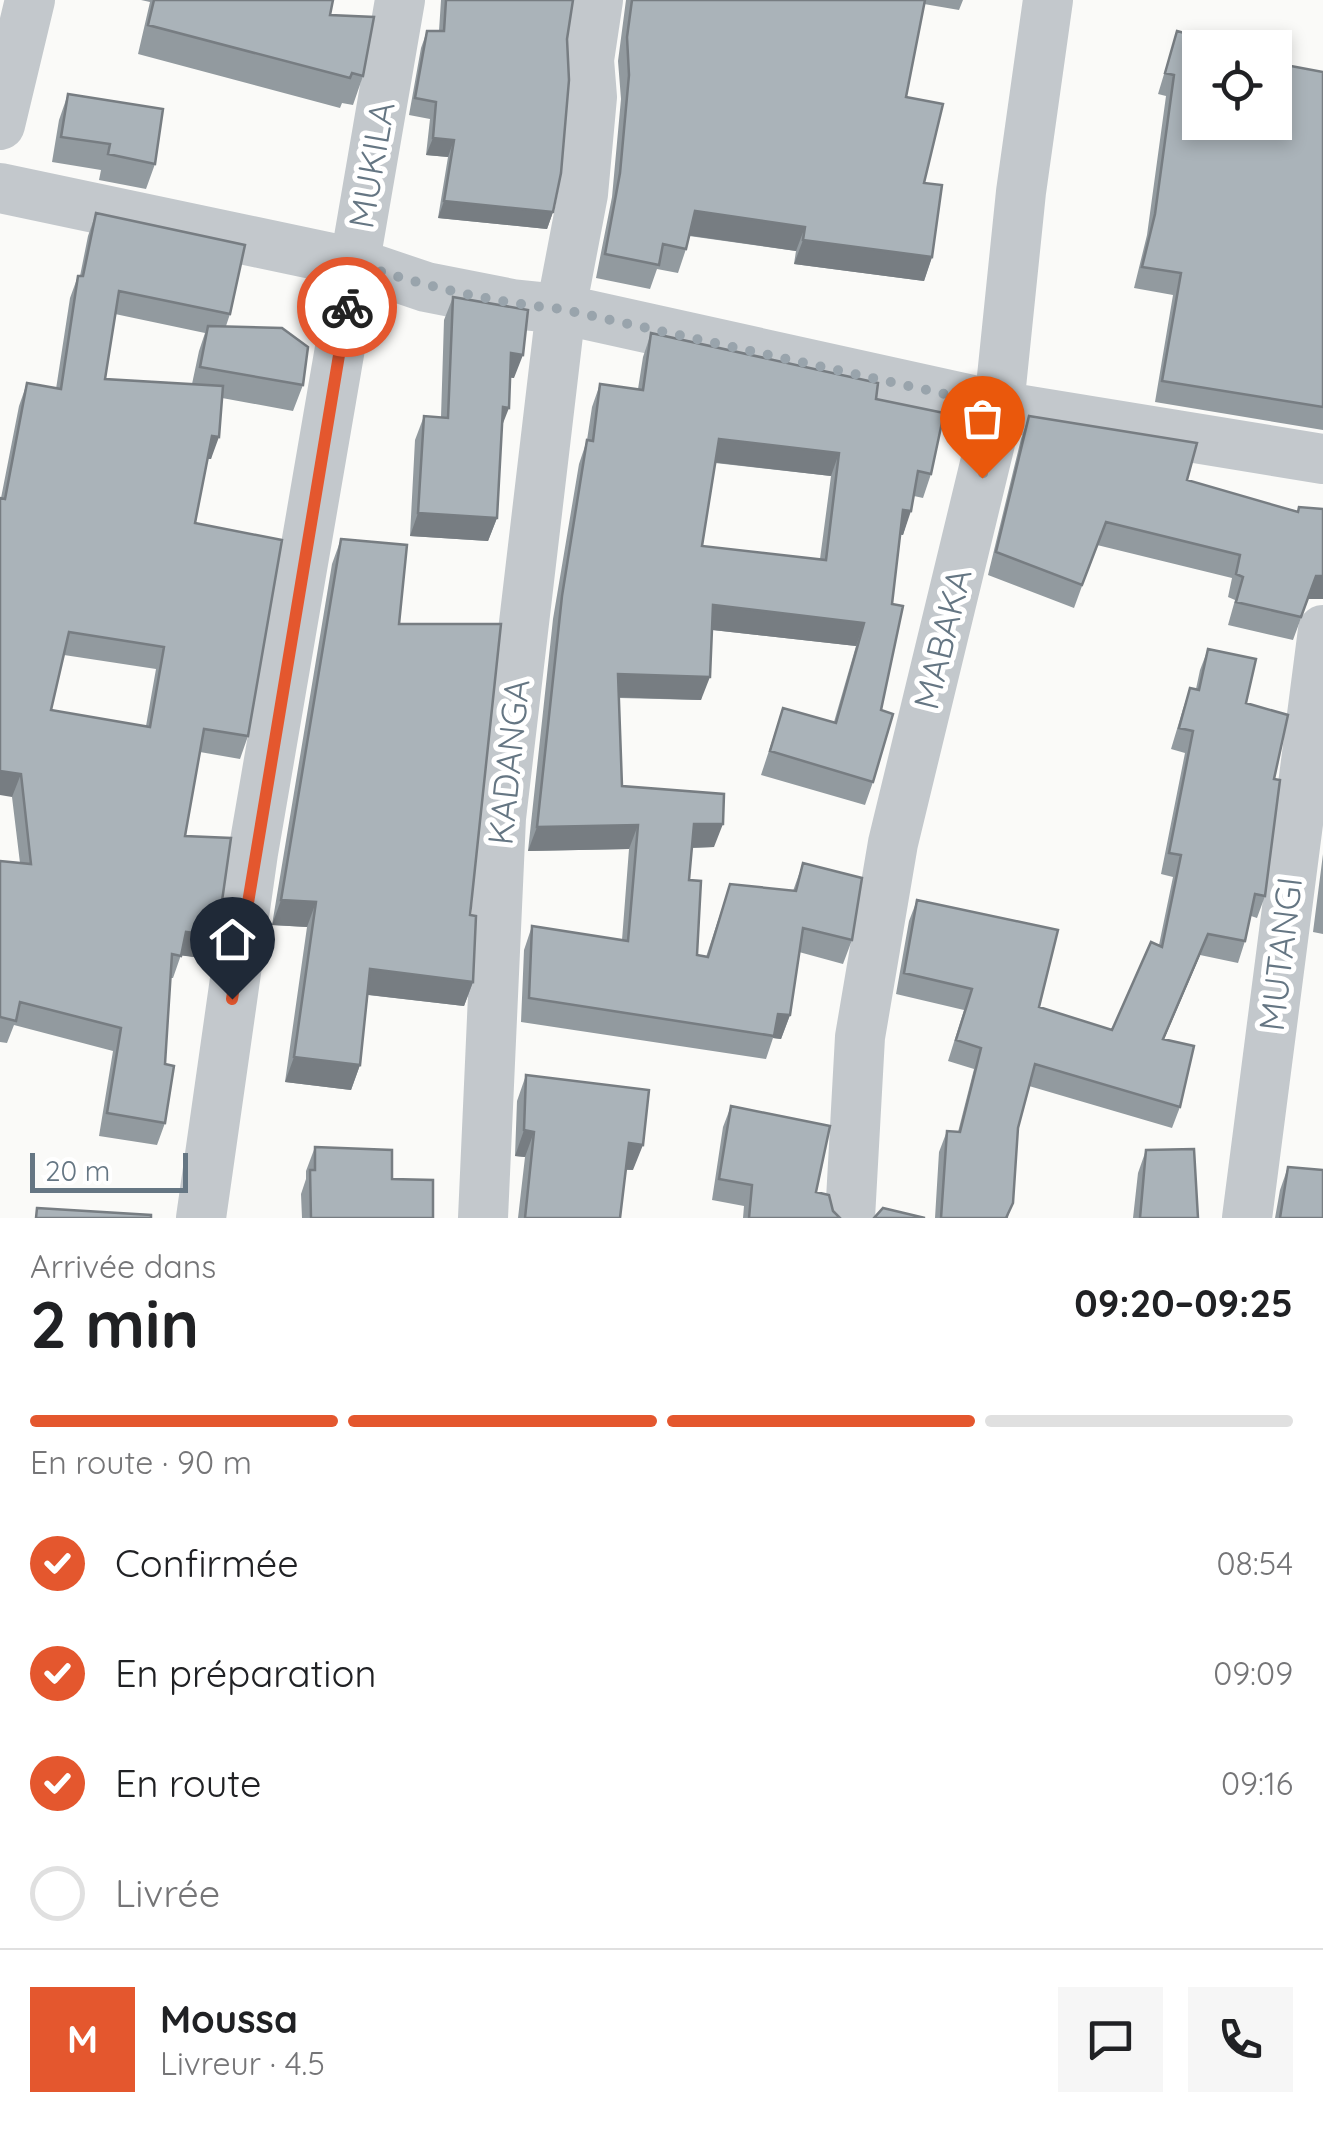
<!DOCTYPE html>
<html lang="fr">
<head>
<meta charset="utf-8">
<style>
  :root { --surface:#fff; --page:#f6f6f6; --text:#202124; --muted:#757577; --line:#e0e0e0; --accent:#e4572e }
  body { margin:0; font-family:Quicksand,sans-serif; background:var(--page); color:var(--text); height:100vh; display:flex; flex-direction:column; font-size:38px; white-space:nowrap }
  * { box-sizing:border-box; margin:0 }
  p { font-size:32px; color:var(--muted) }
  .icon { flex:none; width:55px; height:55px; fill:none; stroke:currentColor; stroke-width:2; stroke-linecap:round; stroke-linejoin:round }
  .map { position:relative; height:1218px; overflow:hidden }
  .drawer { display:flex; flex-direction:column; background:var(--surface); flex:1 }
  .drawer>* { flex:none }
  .fabs { position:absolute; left:1182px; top:30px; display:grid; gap:20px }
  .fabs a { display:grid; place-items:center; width:110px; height:110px; border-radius:0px; background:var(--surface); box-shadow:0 5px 15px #0003; font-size:50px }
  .scale { position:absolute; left:30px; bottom:25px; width:158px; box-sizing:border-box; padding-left:10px; border:5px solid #657683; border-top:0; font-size:28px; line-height:35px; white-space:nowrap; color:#657683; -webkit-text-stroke:8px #fff; paint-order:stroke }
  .pin { position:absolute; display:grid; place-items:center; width:85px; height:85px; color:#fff; margin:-102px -42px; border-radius:50% 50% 50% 0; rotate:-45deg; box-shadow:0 0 10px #0007 }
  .pin .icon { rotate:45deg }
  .courier { position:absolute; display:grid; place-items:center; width:100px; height:100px; margin:-50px; border:8px solid #e4572e; border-radius:50%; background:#fff; color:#222; box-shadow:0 2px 12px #0007 }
  .headline em { font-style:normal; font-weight:700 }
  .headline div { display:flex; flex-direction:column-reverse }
  .headline { display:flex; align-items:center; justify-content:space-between; height:170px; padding:0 30px }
  h1 { font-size:65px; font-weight:700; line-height:75px }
  .bar { display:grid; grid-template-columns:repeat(4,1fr); gap:15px 10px; align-content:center; height:120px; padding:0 30px }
  .bar i { height:12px; border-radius:8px; background:var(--line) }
  .bar .current { background:var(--accent) }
  .bar p { grid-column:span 4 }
  .line { display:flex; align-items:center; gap:25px; padding:0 30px; border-top:2px solid var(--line) }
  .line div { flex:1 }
  .round { display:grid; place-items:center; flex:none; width:105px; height:105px; border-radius:0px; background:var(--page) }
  ol { padding:0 30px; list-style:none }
  li { display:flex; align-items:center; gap:30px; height:110px }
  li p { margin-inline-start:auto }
  li .icon { padding:10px; border-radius:50%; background:var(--accent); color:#fff; stroke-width:4 }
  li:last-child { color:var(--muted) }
  li i { width:55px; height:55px; border:5px solid var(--line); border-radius:50% }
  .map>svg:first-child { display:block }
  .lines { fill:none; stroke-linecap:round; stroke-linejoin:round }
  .minor { stroke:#c3c8cc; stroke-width:50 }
  .wall { fill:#929a9f; fill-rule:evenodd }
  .shaded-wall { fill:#777d82 }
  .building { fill:#aab3b9; stroke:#777d82; stroke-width:2.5; fill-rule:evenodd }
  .done { stroke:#99a4ac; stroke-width:10; stroke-dasharray:0 18 }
  .route { stroke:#e4572e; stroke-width:12 }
  .labels { text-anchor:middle; stroke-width:10; stroke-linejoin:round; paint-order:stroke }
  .street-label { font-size:35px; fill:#657683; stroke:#fff }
</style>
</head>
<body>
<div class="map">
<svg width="1323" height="1218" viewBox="0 0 1323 1218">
  <rect width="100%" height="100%" fill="#fafaf8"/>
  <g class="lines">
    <!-- minor -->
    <path class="minor" d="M0,125L30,0
      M0,188L355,263L426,287L512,304L561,309L999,406L1323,459
      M201,1218L253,853L400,0
      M483,1218L501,818L561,309L583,194L592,97L589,60L598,0
      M850,1218L860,1037L893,843L999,406L1021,192L1048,0
      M1247,1218L1323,630"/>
  </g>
  <!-- wall -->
  <path class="wall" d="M141,0H333L330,15L363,76L353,105L342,103L340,108L138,54L150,2Z
    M441,0H573L567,39L553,212L547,229L438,218L448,157L426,155L430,119L409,115L421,48L427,31H439Z
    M626,0H963L959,10L924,4L906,97L924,183L932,257L924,281L794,264L796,251L689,236L686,249L678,273L657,269L650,289L596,278L612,197L621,99L618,61Z
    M1177,31L1200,122L1323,72V430L1155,402L1173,295L1134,288L1147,235L1166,96L1158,94Z
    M68,94L155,164L146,189L99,180L101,170L52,162L59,120Z
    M96,213L230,314L226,326L303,385L293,411L222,398L211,459H208L195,523L248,736L240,759L200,752L185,836L217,936L209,959L181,955L173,978H171L165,1064V1123L157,1145L99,1136L113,1051L14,1025L7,1043L0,1042V862L20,863L12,797L1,498L19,406L27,383L56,389L70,298L78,276H80L88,236ZM115,314L205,333L199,351L192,384L105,379ZM64,655L156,669L146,726L51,710Z
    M453,297L514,378L510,377L501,428L497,518L488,541L410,536L415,440L424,416L441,417L444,320Z
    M651,333L876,399L931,474L923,498L914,496L903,535L900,534L873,782L865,805L761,775L783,708L834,722L856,646L712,630L701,700L619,698L622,786L714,847L692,848L689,880L697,955L706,957L730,884L793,891L803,863L852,940L843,964L799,952L790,1015L781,1039L773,1038L766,1059L521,1022L524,950L532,926L622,940L629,849L528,851L553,619L579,464L587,440L592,407L600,384L638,389L643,357ZM715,463L831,476L820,559L702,546Z
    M1029,416L1187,480L1323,599H1308L1293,640L1228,625L1235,600L1228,597L1232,578L1097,545L1074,608L988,575L1021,439Z
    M341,539L399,624L470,915L473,982L464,1006L368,995L360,1065L351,1090L285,1082L307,927L272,925L332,564Z
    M1208,649L1246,703L1274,779L1265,896L1257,918L1251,916L1245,941L1238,963L1200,955L1164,1039L1180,1107L1172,1128L1029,1086L1018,1128L1008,1218H935L939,1152L947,1131L958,1132L974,1069L948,1061L964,1010L896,994L909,921L917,900L1039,1007L1112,1030L1159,945L1173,877L1161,874L1185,753L1171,749L1183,709L1190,688L1196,689L1200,670Z
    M1323,854V934L1313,932Z
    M526,1075L633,1170H626L620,1218H518L525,1157L515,1156L517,1101Z
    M731,1106L816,1192L840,1218H743L744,1206L712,1200L723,1127Z
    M315,1147L392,1179L433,1218H302L301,1194L306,1179V1171Z
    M1146,1150L1198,1218H1133L1138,1173Z
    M1288,1167L1323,1218H1275L1280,1190Z"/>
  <!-- shaded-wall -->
  <path class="shaded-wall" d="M433,138L454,140L448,157L426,155Z
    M444,201L553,212L547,229L438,218Z
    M695,211L805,227L796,251L686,235Z
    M803,240L932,257L924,281L794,264Z
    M511,353L523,355L514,378L502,377Z
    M503,407L509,408L500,431Z
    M212,436L219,437L211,459H204Z
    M719,439L839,453L831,476L711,462Z
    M903,510L911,511L903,535L895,534Z
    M418,513L497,518L488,541L410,536Z
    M1316,576H1323V599H1307Z
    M713,605L864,623L856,646L704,629Z
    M618,674L710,677L701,700L610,697Z
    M0,771L21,774L12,797L0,795Z
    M694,824H723L714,847L685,848Z
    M638,825L629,849L528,851L537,827Z
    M281,900L316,902L307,927L272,925Z
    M186,932L217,936L209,959L178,955Z
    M1208,934L1200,955L1155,1060L1163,1039Z
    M370,969L473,982L464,1006L361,994Z
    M778,1014L790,1015L781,1039L773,1038Z
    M294,1057L360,1065L351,1090L285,1082Z
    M524,1130L534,1132L525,1157L515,1156Z
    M629,1143L643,1145L633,1170L620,1169Z"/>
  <!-- building -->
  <path class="building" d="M154,0H333L330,15L374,17L363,76L352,73L350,78L148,25Z
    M446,0H573L567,39L569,80L561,173L553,212L444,201L454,140L433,138L436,102L415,98L427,31H444Z
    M632,0H925L906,97L943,104L924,183L942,185L932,257L803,240L805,227L695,211L686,249L663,244L659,265L605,254L620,173L629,75L627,37Z
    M1177,31L1235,47L1200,48V122H1275V63L1323,72V407L1162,381L1181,273L1142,267L1155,214L1174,75L1165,73Z
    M68,94L163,109L155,164L108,154L110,144L61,137Z
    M96,213L245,245L230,314L119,291L105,379L223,386L219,437L212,436L195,523L282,540L248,736L204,729L185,836L231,838L217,936L186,932L181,956L172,954L165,1064L174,1066L165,1123L107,1113L121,1028L20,1002L16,1021L0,1017V861L31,864L21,774L0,771V498L5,499L27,383L61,389L78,276H83ZM69,632L164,647L150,727L51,710Z
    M453,297L528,310L523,355L511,353L509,408L503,407L497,518L418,513L424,416L448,418Z
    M208,326L282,328L308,347L303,385L200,367Z
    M651,333L878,383L876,399L944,413L931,474L918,471L911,511L903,510L892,604L903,606L881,710L893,714L873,782L770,751L783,708L836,723L864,623L713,605L710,677L618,674L622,786L724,794L723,824H694L689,880L701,881L697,955L708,957L730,884L796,891L803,863L862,878L852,940L803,928L790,1015L778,1014L774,1036L529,998L532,926L628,941L638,825L537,827L562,596L587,440L593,441L600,384L643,390ZM719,439L839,453L826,560L702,546Z
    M1029,416L1197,443L1187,480L1298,512L1299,507L1323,509V576H1316L1301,617L1236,602L1243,577L1236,574L1240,555L1106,522L1082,585L996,552Z
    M341,539L407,545L399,624H501L470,915L476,916L473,982L370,969L360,1065L294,1057L316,902L281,900Z
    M1208,649L1256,659L1246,703L1288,715L1274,779L1280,780L1265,896L1255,894L1245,941L1208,934L1163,1039L1194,1046L1180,1107L1035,1064L1018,1128L1013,1203L1006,1218H941L947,1131L960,1132L981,1048L956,1040L972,989L904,973L917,900L1058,930L1039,1007L1112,1030L1151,942L1162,947L1181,855L1169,853L1193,731L1179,728L1190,688L1199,690Z
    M526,1075L649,1090L643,1145L629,1143L620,1218H525L534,1132L524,1130Z
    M731,1106L830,1126L816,1192L829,1195L833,1211L840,1218H749L752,1185L719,1179Z
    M315,1147L392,1150V1179L433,1180V1218H311L310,1170H315Z
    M1194,1149L1198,1218H1140L1146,1150Z
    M1288,1167L1323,1170V1218H1280Z
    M37,1208L151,1215V1218H36Z
    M883,1208L925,1218H874Z"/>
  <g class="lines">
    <!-- done -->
    <path class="done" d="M347,307L355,263C423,286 490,302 561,309L999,406L982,478"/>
    <!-- route -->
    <path class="route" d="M232,999L347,307"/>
  </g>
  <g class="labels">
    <!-- street labels -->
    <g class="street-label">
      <text transform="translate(372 165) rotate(-80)" y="12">MUKILA</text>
      <text transform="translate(943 639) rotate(-76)" y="12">MABAKA</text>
      <text transform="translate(509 762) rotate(-84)" y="12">KADANGA</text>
      <text transform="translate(1281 954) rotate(-83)" y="12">MUTANGI</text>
    </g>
  </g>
</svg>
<div class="fabs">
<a><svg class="icon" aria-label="locate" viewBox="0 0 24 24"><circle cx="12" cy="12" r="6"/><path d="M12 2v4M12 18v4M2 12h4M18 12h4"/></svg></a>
</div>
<div class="scale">20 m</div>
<div class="pin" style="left:982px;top:478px;background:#ea580c"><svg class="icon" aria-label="bag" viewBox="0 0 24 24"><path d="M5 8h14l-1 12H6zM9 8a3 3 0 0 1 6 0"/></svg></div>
<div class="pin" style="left:232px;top:999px;background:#1f2937"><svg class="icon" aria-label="home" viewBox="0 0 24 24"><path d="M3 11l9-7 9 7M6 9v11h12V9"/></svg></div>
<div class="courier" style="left:347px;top:307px"><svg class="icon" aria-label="bike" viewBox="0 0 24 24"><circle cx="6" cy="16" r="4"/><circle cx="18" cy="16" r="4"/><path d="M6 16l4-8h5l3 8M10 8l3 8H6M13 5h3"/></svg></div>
</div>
<section class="drawer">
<div class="headline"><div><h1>2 min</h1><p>Arrivée dans</p></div><em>09:20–09:25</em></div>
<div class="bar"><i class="current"></i><i class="current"></i><i class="current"></i><i></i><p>En route · 90 m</p></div>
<ol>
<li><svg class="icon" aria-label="check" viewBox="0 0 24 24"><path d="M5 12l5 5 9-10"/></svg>Confirmée<p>08:54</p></li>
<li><svg class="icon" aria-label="check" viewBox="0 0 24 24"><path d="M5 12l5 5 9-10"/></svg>En préparation<p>09:09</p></li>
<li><svg class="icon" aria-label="check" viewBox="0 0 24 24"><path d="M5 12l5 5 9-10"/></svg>En route<p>09:16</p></li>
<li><i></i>Livrée</li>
</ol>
<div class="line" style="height:180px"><b class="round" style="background:var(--accent);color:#fff">M</b><div><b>Moussa</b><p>Livreur · 4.5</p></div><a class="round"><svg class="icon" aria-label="chat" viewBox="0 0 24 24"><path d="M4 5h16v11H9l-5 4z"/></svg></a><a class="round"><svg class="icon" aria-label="phone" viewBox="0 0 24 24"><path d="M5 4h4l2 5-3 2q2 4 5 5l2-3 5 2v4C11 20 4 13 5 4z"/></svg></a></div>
</section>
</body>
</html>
